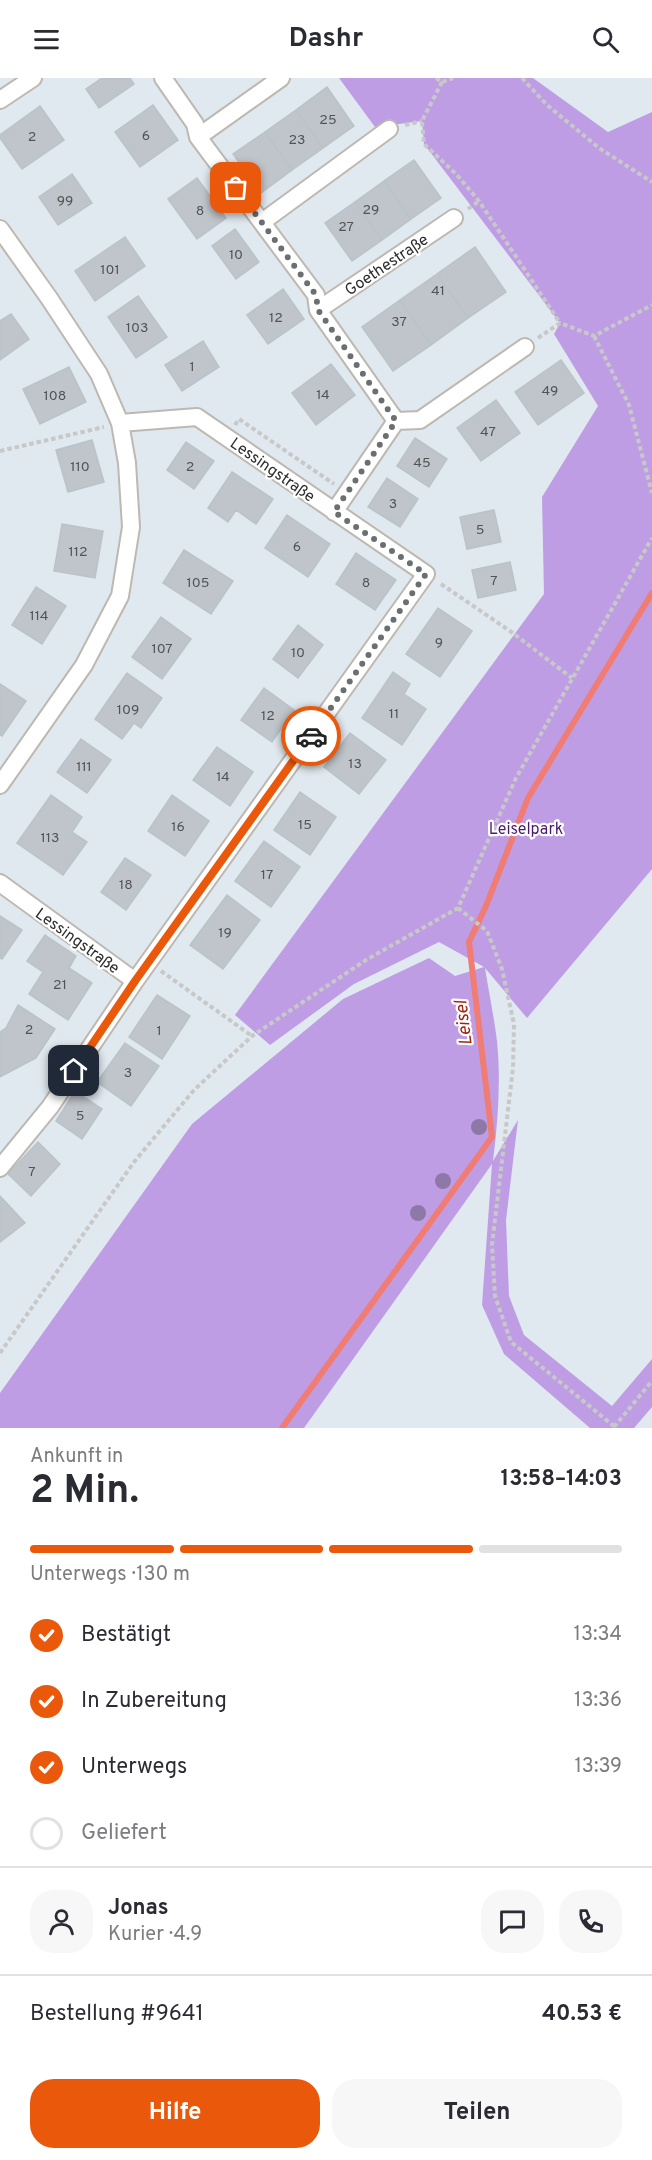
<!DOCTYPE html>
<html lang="de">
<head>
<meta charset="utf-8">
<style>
  :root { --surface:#fff; --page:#f7f7f7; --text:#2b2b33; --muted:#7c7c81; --line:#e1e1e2; --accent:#ea580c }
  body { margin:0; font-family:Overpass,sans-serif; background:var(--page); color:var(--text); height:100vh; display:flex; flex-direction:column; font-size:22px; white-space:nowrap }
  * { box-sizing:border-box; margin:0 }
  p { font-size:20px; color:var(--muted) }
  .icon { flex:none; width:33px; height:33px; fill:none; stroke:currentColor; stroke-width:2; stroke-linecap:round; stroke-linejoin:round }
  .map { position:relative; height:1350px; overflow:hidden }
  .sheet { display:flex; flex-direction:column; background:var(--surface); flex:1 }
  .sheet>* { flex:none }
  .pin { position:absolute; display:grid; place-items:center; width:51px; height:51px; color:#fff; margin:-26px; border-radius:12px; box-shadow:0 3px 9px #0006 }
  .courier { position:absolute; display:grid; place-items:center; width:60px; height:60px; margin:-30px; border:4px solid #ea580c; border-radius:50%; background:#fff; color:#222; box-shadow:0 2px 8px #0007 }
  .headline em { font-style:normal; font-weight:700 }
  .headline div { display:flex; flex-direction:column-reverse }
  .headline { display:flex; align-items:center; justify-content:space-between; height:102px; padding:0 30px }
  h1 { font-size:39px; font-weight:700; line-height:45px }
  .bar { display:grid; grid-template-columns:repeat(4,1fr); gap:9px 6px; align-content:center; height:72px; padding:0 30px }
  .bar i { height:8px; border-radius:4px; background:var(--line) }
  .bar .selected { background:var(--accent) }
  .bar p { grid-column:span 4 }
  .line { display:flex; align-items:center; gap:15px; padding:0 30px; border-top:2px solid var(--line) }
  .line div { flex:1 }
  .round { display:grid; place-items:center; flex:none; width:63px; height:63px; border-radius:24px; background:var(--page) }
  ol { padding:0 30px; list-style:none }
  li { display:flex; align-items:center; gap:18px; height:66px }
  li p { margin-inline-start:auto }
  li .icon { padding:6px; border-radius:50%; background:var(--accent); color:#fff; stroke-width:4 }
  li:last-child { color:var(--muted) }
  li i { width:33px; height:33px; border:3px solid var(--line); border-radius:50% }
  .button { display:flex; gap:12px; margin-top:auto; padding:12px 30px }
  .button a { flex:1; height:69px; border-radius:24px; background:var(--accent); color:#fff; font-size:24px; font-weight:700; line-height:69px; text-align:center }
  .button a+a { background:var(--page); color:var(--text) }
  header { display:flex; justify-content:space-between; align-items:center; height:78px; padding:0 30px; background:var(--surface); font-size:27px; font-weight:700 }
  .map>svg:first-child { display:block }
  .green { fill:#be9de5 }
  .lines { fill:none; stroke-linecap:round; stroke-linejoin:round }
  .stream { stroke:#f07c74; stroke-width:6 }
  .building { fill:#bfc5ca; stroke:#b9c3ca; stroke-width:1.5 }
  .minor-casing { stroke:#bdb8b0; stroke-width:20 }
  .path { stroke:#c8c8c8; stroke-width:4; stroke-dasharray:4.5 3; stroke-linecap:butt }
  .minor { stroke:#fff; stroke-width:16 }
  .tree { fill:#8e78a8 }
  .done { stroke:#6c6f71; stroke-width:6; stroke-dasharray:0 10.8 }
  .route { stroke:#ea580c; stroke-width:8 }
  .labels { text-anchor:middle; stroke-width:4.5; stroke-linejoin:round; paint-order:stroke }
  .number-label { font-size:14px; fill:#525354 }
  .street-label { font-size:16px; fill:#2d2d2d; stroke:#fff }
  .park-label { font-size:16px; fill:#4b1b6d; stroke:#fff }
  .water-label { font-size:18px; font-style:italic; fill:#a2220d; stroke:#fff }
</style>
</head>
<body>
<header><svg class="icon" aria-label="menu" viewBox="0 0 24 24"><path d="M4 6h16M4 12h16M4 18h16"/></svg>Dashr<svg class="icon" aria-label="search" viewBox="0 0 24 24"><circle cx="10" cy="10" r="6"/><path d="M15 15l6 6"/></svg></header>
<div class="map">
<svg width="652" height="1350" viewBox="0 0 652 1350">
  <rect width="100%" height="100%" fill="#e0e9ef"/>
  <!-- green -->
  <path class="green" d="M339,0H533L608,54L652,34V791L527,940L485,890C489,915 494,939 497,963C501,1003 498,1043 493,1083L518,1042L506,1142L509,1218L524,1257L612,1328L652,1281V1329L634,1350H590L504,1276L482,1227L492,1086L304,1350H0V1315L192,1046L343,921L429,880L455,898L484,889L439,864L354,906L270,967L235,937L544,516L542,419L598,328L554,256L560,245L424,66L422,43L375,49Z"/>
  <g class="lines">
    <!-- stream -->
    <path class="stream" d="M282,1350L492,1059L469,864L486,828L528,720L652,515"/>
  </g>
  <!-- building -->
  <path class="building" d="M102,0H130L134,6L99,30L86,11Z
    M327,9L354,48L323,70L296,32Z
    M153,27L178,62L140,89L115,54Z
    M40,28L64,62L22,91L0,60V57Z
    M296,32L323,70L292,92L265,54Z
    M265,54L292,92L261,115L233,76Z
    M414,82L441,120L411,141L384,103Z
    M72,96L92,125L58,147L39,119Z
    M197,100L226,140L197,161L168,121Z
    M384,103L411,141L382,162L355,124Z
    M355,124L382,162L352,183L325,145Z
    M235,151L259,184L236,201L212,168Z
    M125,159L145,188L95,223L75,193Z
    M475,169L506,214L468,240L437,196Z
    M437,196L468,240L431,267L400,222Z
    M283,211L304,241L268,266L247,237Z
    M138,218L167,259L136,280L108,239Z
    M400,222L431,267L393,293L362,249Z
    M11,236L29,261L0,282V243Z
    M203,263L219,289L182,313L165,287Z
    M561,282L584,315L538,347L515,314Z
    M331,286L355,317L316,347L292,315Z
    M69,289L86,324L40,346L23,311Z
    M496,322L520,355L481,383L457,350Z
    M415,360L447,381L429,409L397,388Z
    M92,362L104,404L68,414L56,372Z
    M186,364L214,383L194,411L167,392Z
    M232,394L273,421L256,446L236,432L228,444L208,430Z
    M387,400L418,421L400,449L368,429Z
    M494,432L501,464L467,471L460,439Z
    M287,437L330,466L308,499L265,470Z
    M62,446L103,453L95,500L54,493Z
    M184,472L233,503L211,536L163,505Z
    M356,475L396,502L375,532L336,506Z
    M510,484L516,512L478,520L472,492Z
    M36,509L66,528L42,566L12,547Z
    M438,530L472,553L440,599L406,576Z
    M161,539L191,561L162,601L132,579Z
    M298,547L323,567L298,600L273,581Z
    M393,594L410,606L404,616L426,631L402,667L362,640Z
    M127,595L162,620L141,650L134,645L122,661L95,641Z
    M0,606L26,623L2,658L0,657Z
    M264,610L294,632L272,664L241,642Z
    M350,655L386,682L359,716L324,689Z
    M81,661L111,682L87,715L57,694Z
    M217,669L253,694L230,728L193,702Z
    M300,714L336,739L310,777L274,752Z
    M51,717L82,739L72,754L87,764L63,797L17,765Z
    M172,717L209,743L185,778L148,753Z
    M264,763L300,789L271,829L235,803Z
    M125,780L151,797L126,832L101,814Z
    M227,817L260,842L223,891L190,867Z
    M0,838L22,852L2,881L0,880Z
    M45,857L76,878L69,890L92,905L68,942L29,916L43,894L27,883Z
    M157,917L190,938L162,981L129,959Z
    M18,927L55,951L36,980L0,999V954L6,950Z
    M125,965L159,988L131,1028L97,1004Z
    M75,1013L102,1031L82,1061L56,1043Z
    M38,1064L60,1086L31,1118L8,1096Z
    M0,1118L25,1145L0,1164Z"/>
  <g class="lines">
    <!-- minor casing -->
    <g class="minor-casing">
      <path id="minor" d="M163,0L195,46L198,59L316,217L318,232L396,343L334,434
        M0,22L33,0
        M198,59L281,0
        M262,144L389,51
        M0,151L49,220L99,296L120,345L127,385L131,449L120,518L84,587L0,707
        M318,232L454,140
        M396,343L420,342L525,269
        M0,805L135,903L426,496L197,339L120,345
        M0,1090L50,1029L135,903"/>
    </g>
    <!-- path -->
    <path class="path" d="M436,0L442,4L453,0
      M522,0L547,27L599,70L652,104
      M442,4L422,43L424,66L457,97L479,123L560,245
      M405,47L422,43
      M468,131L479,123
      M594,258L629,327L652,415
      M538,260L560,245L594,258L652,227
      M235,347L239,341L334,406
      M0,373L104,349
      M441,506L510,553L572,600
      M458,830L487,853L502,891L514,946L513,990L492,1167L495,1218L511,1264L615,1349
      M161,893L252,958
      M0,1275L134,1084L194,1012L252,958L366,882L458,830L516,700L652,460
      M614,1349L652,1303"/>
    <!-- minor -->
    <use href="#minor" class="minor"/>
  </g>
  <!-- trees -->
  <g class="tree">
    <circle cx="479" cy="1049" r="8"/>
    <circle cx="443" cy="1103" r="8"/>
    <circle cx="418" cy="1135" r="8"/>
  </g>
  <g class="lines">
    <!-- done -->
    <path class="done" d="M236,110L316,217L318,232L396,343L334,434L426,496L311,658"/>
    <!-- route -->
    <path class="route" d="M74,993L135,903L311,658"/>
  </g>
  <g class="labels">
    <!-- number labels -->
    <g class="number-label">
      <text x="328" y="46">25</text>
      <text x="146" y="62">6</text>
      <text x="32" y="63">2</text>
      <text x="297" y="66">23</text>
      <text x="65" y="127">99</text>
      <text x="371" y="136">29</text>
      <text x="200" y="137">8</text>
      <text x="346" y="153">27</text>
      <text x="236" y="181">10</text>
      <text x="110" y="196">101</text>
      <text x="438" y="217">41</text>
      <text x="276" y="244">12</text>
      <text x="399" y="248">37</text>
      <text x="137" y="254">103</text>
      <text x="192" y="293">1</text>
      <text x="550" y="317">49</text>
      <text x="323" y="321">14</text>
      <text x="55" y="322">108</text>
      <text x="488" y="358">47</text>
      <text x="422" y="389">45</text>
      <text x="80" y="393">110</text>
      <text x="190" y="393">2</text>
      <text x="393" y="430">3</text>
      <text x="480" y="456">5</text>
      <text x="297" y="473">6</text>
      <text x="78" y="478">112</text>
      <text x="494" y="507">7</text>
      <text x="198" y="509">105</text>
      <text x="366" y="509">8</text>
      <text x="39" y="542">114</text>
      <text x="439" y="569">9</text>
      <text x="162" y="575">107</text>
      <text x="298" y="579">10</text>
      <text x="128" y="636">109</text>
      <text x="394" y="640">11</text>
      <text x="268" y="642">12</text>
      <text x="355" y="690">13</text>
      <text x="84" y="693">111</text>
      <text x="223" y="703">14</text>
      <text x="305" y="751">15</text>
      <text x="178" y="753">16</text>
      <text x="50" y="764">113</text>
      <text x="267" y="801">17</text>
      <text x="126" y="811">18</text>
      <text x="225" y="859">19</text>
      <text x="60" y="911">21</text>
      <text x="29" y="956">2</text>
      <text x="159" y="957">1</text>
      <text x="128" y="999">3</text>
      <text x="80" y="1042">5</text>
      <text x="32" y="1098">7</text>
    </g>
    <!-- street labels -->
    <g class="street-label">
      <text transform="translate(386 186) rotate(-34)" y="6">Goethestraße</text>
      <text transform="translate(273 391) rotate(35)" y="6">Lessingstraße</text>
      <text transform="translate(78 862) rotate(36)" y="6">Lessingstraße</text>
    </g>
    <!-- park labels -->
    <g class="park-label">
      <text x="526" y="756">Leiselpark</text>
    </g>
    <!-- water labels -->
    <g class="water-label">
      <text transform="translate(463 945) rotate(-97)" y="6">Leisel</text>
    </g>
  </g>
</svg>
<div class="pin" style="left:236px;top:110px;background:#ea580c"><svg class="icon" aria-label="bag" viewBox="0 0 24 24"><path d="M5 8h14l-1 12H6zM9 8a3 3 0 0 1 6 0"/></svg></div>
<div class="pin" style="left:74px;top:993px;background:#1f2937"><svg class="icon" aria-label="home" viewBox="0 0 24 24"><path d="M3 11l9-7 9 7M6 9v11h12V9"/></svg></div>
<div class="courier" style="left:311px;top:658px"><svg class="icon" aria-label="car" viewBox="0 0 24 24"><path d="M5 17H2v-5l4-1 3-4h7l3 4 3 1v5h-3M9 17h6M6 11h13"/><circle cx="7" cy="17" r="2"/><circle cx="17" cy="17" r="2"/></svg></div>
</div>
<section class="sheet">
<div class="headline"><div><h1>2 Min.</h1><p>Ankunft in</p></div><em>13:58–14:03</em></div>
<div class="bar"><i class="selected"></i><i class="selected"></i><i class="selected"></i><i></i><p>Unterwegs · 130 m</p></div>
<ol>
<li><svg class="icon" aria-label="check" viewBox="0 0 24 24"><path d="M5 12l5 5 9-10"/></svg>Bestätigt<p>13:34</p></li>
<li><svg class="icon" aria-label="check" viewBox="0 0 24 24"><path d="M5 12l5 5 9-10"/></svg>In Zubereitung<p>13:36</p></li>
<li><svg class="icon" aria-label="check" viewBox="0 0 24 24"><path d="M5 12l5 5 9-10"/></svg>Unterwegs<p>13:39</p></li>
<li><i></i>Geliefert</li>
</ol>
<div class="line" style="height:108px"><a class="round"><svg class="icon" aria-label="person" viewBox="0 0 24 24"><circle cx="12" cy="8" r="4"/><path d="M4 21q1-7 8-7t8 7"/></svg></a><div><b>Jonas</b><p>Kurier · 4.9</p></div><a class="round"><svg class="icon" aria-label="chat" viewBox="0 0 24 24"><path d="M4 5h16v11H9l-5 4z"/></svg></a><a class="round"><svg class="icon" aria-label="phone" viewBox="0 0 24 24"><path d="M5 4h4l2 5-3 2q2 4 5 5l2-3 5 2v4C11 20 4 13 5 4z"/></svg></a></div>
<div class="line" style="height:78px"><div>Bestellung #9641</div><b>40.53 €</b></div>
<div class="button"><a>Hilfe</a><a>Teilen</a></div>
</section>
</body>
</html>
